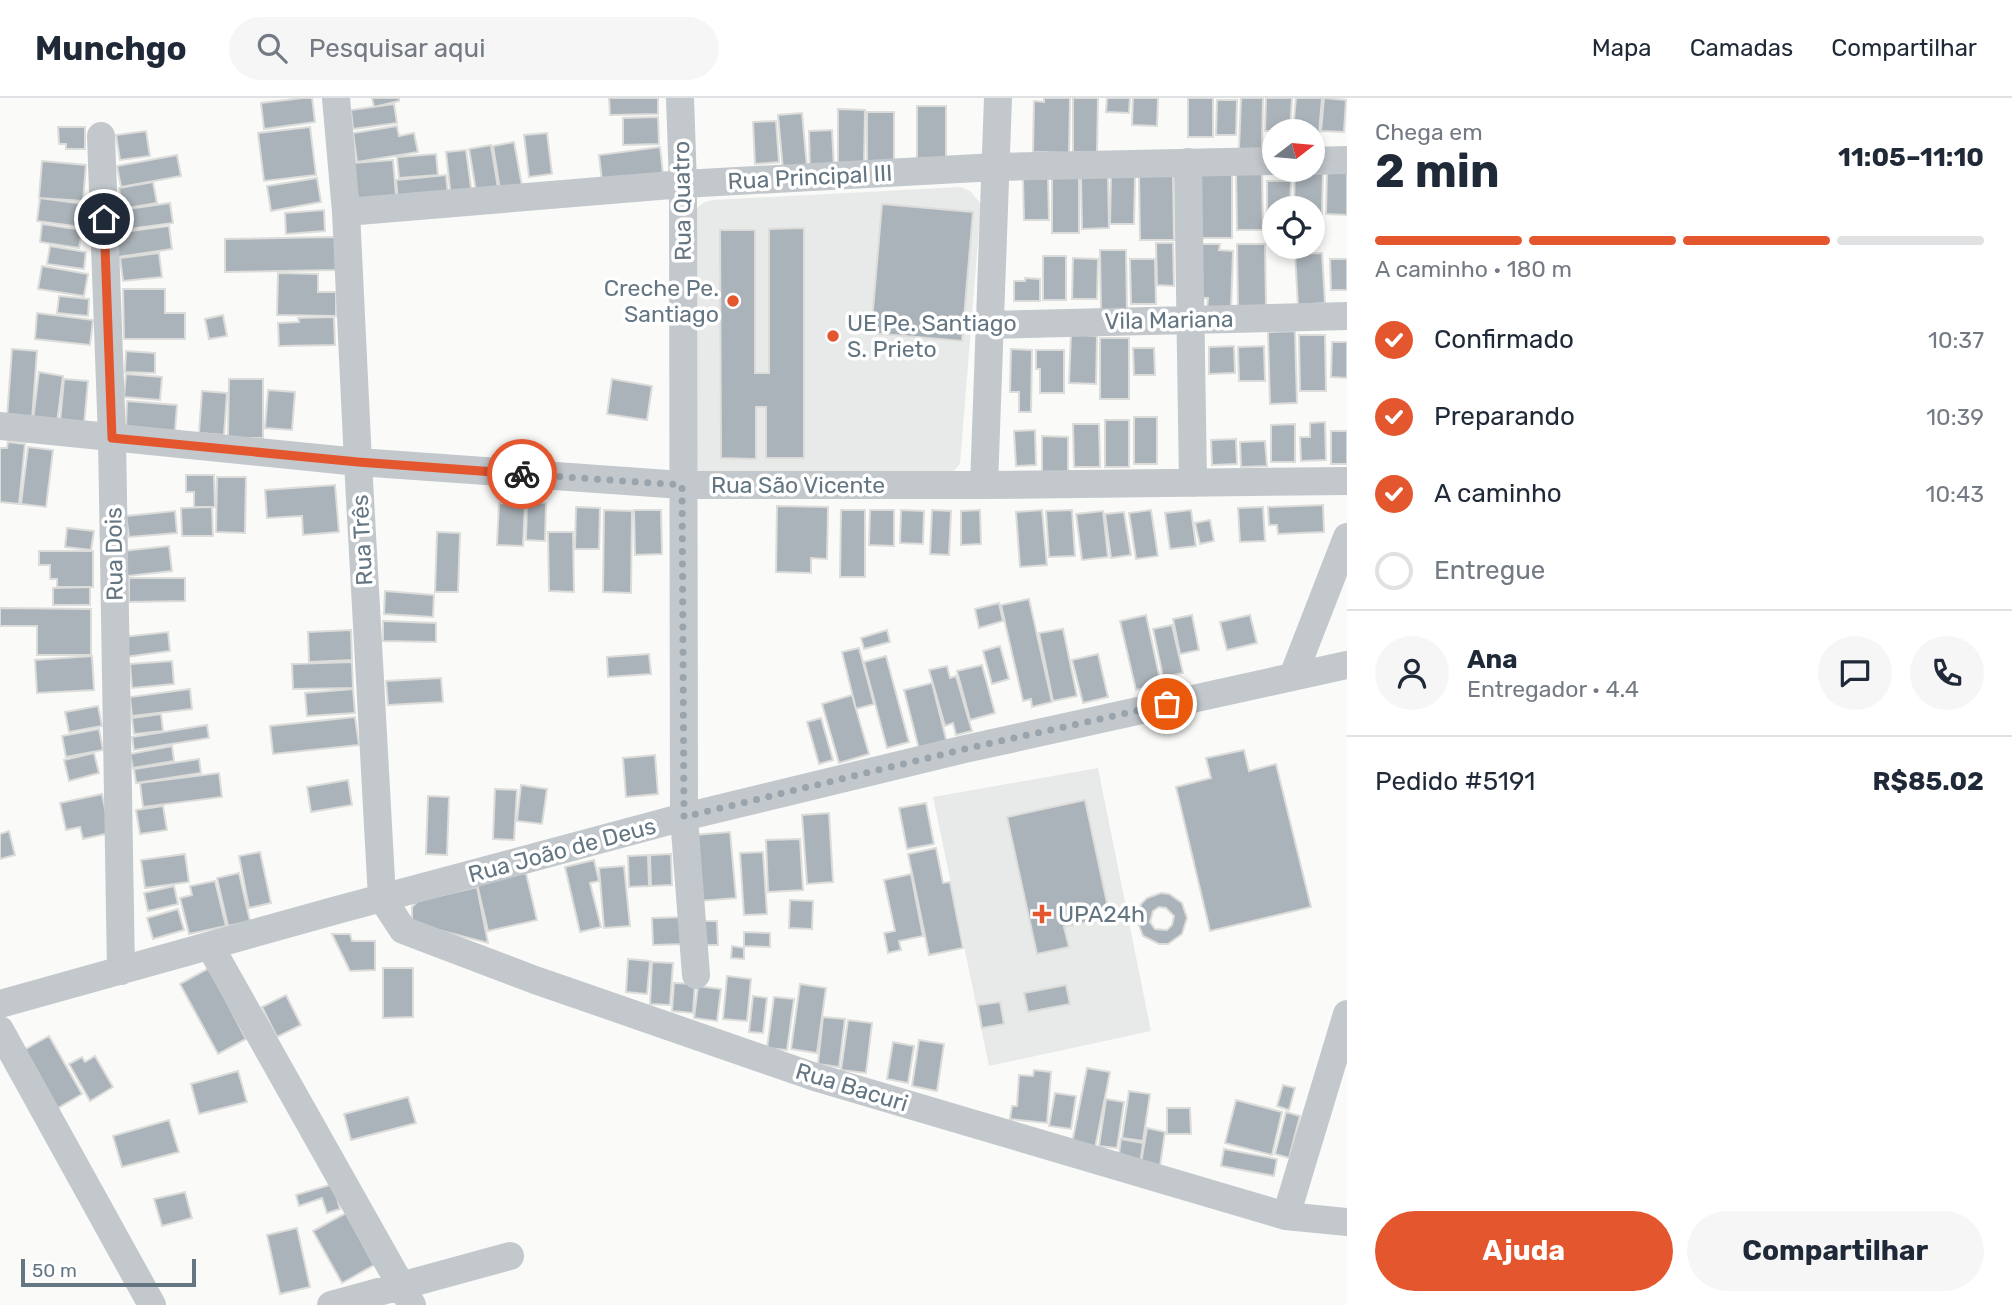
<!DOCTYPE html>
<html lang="pt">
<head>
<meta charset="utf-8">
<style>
  :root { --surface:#fff; --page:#f6f6f7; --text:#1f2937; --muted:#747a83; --line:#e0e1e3; --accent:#e4572e }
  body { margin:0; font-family:Rubik,sans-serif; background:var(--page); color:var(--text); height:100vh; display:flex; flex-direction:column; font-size:26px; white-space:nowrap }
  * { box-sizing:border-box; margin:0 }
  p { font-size:23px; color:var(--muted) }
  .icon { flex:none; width:38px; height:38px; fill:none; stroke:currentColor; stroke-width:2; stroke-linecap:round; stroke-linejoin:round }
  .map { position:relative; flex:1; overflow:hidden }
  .sheet { display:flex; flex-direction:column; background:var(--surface); width:665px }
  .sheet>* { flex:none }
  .needle { width:46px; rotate:74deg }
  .buttons { position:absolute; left:1262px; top:21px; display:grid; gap:14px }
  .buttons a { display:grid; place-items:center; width:63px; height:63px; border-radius:50%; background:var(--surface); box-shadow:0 4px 10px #0003; font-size:35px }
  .scale { position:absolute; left:21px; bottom:18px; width:175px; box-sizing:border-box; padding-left:7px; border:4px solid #657683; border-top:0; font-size:19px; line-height:24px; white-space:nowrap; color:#657683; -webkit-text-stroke:5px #fff; paint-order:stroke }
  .pin { position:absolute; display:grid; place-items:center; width:60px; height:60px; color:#fff; margin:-30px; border:4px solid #fff; border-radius:50%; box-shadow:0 2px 7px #0007 }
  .courier { position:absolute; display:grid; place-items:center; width:70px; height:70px; margin:-35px; border:5px solid #e4572e; border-radius:50%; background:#fff; color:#222; box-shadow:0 2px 9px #0007 }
  .summary em { font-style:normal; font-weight:700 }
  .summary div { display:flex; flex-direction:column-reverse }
  .summary { display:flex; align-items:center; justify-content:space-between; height:119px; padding:0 28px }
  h1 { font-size:46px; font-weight:700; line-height:52px }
  .bar { display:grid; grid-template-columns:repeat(4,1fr); gap:10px 7px; align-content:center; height:84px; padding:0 28px }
  .bar i { height:9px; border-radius:5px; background:var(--line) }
  .bar .selected { background:var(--accent) }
  .bar p { grid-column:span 4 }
  .line { display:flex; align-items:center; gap:18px; padding:0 28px; border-top:2px solid var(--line) }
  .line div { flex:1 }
  .round { display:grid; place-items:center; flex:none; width:74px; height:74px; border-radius:37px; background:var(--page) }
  ol { padding:0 28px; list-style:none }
  li { display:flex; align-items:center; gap:21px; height:77px }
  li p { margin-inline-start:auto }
  li .icon { padding:7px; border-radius:50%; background:var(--accent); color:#fff; stroke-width:4 }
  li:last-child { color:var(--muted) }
  li i { width:38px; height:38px; border:4px solid var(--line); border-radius:50% }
  .action { display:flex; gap:14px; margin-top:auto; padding:14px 28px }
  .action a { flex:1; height:80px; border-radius:42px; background:var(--accent); color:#fff; font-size:28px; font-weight:700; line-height:80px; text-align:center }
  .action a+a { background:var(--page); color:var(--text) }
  header { display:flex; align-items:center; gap:42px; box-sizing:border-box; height:98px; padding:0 35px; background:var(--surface); border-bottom:2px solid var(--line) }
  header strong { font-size:33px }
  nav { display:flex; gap:38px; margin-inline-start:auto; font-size:24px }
  .search { width:490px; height:63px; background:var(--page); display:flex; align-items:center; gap:18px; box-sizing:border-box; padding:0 24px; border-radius:38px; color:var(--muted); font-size:26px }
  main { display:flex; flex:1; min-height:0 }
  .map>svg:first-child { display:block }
  .built { fill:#e8e9e9 }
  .building { fill:#aab3b9; stroke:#dcdcda; stroke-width:2; fill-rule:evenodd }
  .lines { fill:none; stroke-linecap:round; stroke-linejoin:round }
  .minor { stroke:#c3c8cc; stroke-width:28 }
  .done { stroke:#99a4ac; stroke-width:7; stroke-dasharray:0 12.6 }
  .route { stroke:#e4572e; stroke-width:9 }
  .poi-dot { fill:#e4572e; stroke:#fff; stroke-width:2.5 }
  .labels { text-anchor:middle; stroke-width:7; stroke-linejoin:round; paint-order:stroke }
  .street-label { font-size:23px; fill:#657683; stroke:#fff }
  .poi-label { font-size:23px; fill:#657683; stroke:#fff; text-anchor:start }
</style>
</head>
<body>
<header>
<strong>Munchgo</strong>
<div class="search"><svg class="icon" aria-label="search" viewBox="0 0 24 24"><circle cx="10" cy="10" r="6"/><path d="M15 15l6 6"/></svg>Pesquisar aqui</div>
<nav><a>Mapa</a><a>Camadas</a><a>Compartilhar</a></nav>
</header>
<main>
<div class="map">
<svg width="1347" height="1207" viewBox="0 0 1347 1207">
  <rect width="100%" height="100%" fill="#fafaf8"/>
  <!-- built -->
  <path class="built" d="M960,89L970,93L981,106L960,366L953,374L694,378L697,110L703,105L712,102Z
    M1098,670L1151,933L989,968L933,699Z"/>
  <!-- building -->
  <path class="building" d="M303,0H312L315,24L264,31L261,5Z
    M372,0H399V3L374,9Z
    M609,0H658V16L610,17Z
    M1044,0H1070L1069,55L1033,54L1034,3L1044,4Z
    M1073,0H1098L1097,54H1073Z
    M1107,0H1130L1129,15L1106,14Z
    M1133,0H1158L1157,28L1132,27Z
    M1188,0H1213V39H1188Z
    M1241,0H1263L1262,51H1239Z
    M1266,0H1292L1290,33H1265Z
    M1296,0H1322L1318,48H1312V33H1293Z
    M1324,0L1346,2L1344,34L1321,33Z
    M1217,2H1237L1236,37H1216Z
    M394,6L397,25L353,31L351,12Z
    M917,8H946V61H917Z
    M838,11L865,12L864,67H838Z
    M867,14H894V69L867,68Z
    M802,15L807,70L783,72L778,17Z
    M658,19L659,46L623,47V20Z
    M776,23L779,64L755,66L753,24Z
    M397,28L399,38L414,35L418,54L357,64L353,35Z
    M58,29H85V51H66V46H59Z
    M310,29L316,77L264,83L258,35Z
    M832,32L834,70L810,71L809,33Z
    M146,33L150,58L120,62L116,37Z
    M547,35L552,76L529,79L524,37Z
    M514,44L522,88L500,92L493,48Z
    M491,47L498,90L476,93L469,51Z
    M660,49L663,76L602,83L599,57Z
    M466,52L472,97L451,99L446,54Z
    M436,56L438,77L399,80L397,59Z
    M177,57L181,78L121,89L117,68Z
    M393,62L396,97L357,101L353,65Z
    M42,63L86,67L83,103L39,100Z
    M1236,72H1262L1263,132H1237Z
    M1295,72H1323L1322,117H1312V110H1294Z
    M1232,73V140H1200L1199,74Z
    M1327,73L1347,74V117L1326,116Z
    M1173,75L1174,142H1140L1139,76Z
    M446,77L448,97L398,102L396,82Z
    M1048,78L1049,122H1024L1023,79Z
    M1081,78H1108L1109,130L1082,131Z
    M1111,78L1135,79L1134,126H1110Z
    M317,80L321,104L271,113L267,88Z
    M1052,80H1079V135H1052Z
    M1267,83H1291L1290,110H1274V125H1267Z
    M153,84L157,105L122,111L119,90Z
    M40,100L92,107L89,130L37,123Z
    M170,105L173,125L122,132L120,112Z
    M882,106L973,114L962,243L871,235Z
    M324,112L325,133L286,136L285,115Z
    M42,126L82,132L79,150L40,144Z
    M169,128L172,151L118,159L115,135Z
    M804,130V360H766V309H756V361L721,360L720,132H755V275H769V131Z
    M335,139L336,172L225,174V141Z
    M1156,145H1173L1174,188L1157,187Z
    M1199,146H1220L1219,152L1233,153L1231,211H1207L1208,200H1198Z
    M1237,146H1265L1266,208L1238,209Z
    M50,148L86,154L84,171L47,166Z
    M1100,152H1126L1127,212H1101Z
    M159,155L162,179L123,183L120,160Z
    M1322,155L1325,205L1298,207L1295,156Z
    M1043,158H1066V202H1043Z
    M1073,160L1098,161L1097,201H1072Z
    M1130,161H1155L1156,206H1131Z
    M1330,161H1347V192H1331Z
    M42,168L88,176L84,198L38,191Z
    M278,175L318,176V194H336V218L277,217Z
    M1025,180L1040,181V203H1014V183H1025Z
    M123,191H165V215H185V241H124Z
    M59,198L89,201L88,218L57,215Z
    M37,215L93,222L90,247L35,241Z
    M223,217L227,238L209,241L205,221Z
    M334,219L335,247L279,248L278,225L299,224L298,220Z
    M1295,233L1297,305L1270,306L1268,234Z
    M1071,236L1097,238L1096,286L1069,285Z
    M1299,237H1325L1326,293H1300Z
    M1100,240H1129V301H1100Z
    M1332,244H1347V280L1331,279Z
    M1234,248L1235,275L1209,276V249Z
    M1264,248L1265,283H1239L1238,249Z
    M1133,250H1154L1155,277H1134Z
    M12,251L37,253L32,322L7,320Z
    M1011,251L1032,252L1031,314H1019V294H1010Z
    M1036,252H1064V295H1040V271H1036Z
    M126,253L155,255V275L125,274Z
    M39,274L63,278L57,325L33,322Z
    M126,276L162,279L160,302L124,299Z
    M64,281L88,283L84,327L60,325Z
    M229,281H263V340H228Z
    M612,281L652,288L647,322L607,316Z
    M268,292L295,294L292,332L265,330Z
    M202,293L227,295L224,337L199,335Z
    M127,303L177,307L175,333L126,329Z
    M1134,319H1157V366H1134Z
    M1105,322H1129V369H1105Z
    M1325,324L1326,362L1301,363L1300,339H1310V325Z
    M1073,326H1099L1100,369H1074Z
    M1295,326V364H1271V327Z
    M1035,332L1036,367L1016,368L1014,333Z
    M1331,333H1347V366H1331Z
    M1042,338L1068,339V380H1042Z
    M1236,341L1237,366L1212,367L1211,342Z
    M1265,343L1267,368L1241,369L1240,344Z
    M8,344L25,346L19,406L0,404V350H7Z
    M28,349L53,352L46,409L21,406Z
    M186,377H214L215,409H194V394H186Z
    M217,379H246L245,435L216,434Z
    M335,387L339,434L303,437L302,418L267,420L265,392Z
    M527,404L546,405L545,443L526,442Z
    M499,405L525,406L523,448L497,447Z
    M1323,407L1324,434L1278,436L1277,427H1269L1268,409Z
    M777,408L828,409L827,461L811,460V475L776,474Z
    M212,409L213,438H182L181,410Z
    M576,409L600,410L599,451H575Z
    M1263,409L1265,443L1240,444L1238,410Z
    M604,412L632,413L631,495L603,494Z
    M634,412H661L662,456L635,457Z
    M841,412H865V479H840Z
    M870,412H894V448L869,447Z
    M901,412L924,413L923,446L900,445Z
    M932,412L951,413L949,457L930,456Z
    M980,412L981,446L961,447V413Z
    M1042,412L1047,467L1020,469L1016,414Z
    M1072,412L1075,458L1049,459L1046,413Z
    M1151,412L1158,458L1136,461L1129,415Z
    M1191,412L1196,448L1170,451L1165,415Z
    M175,413L177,435L129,439L126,418Z
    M1103,413L1108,459L1082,462L1076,416Z
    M1124,414L1131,457L1111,460L1105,416Z
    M1210,422L1214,443L1200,446L1195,425Z
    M67,430L94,433L91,452L65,449Z
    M437,434L460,435L458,494H435Z
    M548,434H573L574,494L549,493Z
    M169,448L172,473L127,478L124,453Z
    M39,453H93V489H57V481H50V467H39Z
    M129,480H185V503L129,504Z
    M90,489V507H53V490Z
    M385,493L434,497L433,519L384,516Z
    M1029,501L1052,604L1032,609L1031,601L1023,603L1001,507Z
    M999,505L1003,523L979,530L975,511Z
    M0,510L91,511V557H37V528H0Z
    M1146,517L1161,586L1136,592L1120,523Z
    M1192,517L1199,552L1180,556L1173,521Z
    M1250,517L1257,545L1227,552L1220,524Z
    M383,523L436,525V544L383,543Z
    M1172,527L1183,575L1163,579L1153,531Z
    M1063,531L1077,598L1053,603L1039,535Z
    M351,532L352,562L309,564L308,534Z
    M887,532L890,544L864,551L861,540Z
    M168,534L170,553L125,559L123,539Z
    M1000,548L1009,581L992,586L983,553Z
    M859,550L874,606L856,611L842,554Z
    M649,556L651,576L608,579L607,559Z
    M1098,556L1108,599L1083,605L1072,562Z
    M92,558L94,592L37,595L35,562Z
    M886,558L909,644L887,650L864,564Z
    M172,563L174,586L132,590L130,566Z
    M352,564L353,590L293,591L292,566Z
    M982,567L995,615L970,622L957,573Z
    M947,568L950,580L956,578L972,633L956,637L953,625L945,628L929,572Z
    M441,580L443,604L388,607L386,583Z
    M932,585L947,645L919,651L904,592Z
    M190,591L192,611L132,618L130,599Z
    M353,591L355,615L307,618L305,595Z
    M852,597L869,656L839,665L822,606Z
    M98,608L102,628L69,634L65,614Z
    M161,616L163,633L134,636L132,620Z
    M355,619L359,647L273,656L270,628Z
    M821,620L833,662L819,666L807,624Z
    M207,627L209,640L134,652L132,639Z
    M99,631L103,652L66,659L62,638Z
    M172,648L174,663L133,670L130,656Z
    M1244,652L1249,673L1276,666L1311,809L1210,833L1176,689L1211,680L1206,660Z
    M94,655L99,675L69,683L64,662Z
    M655,657L658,696L626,699L623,660Z
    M199,661L201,675L136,685L134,671Z
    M219,675L222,699L143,709L140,685Z
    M348,682L352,707L311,714L307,689Z
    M521,687L547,691L542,726L517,723Z
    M495,691L517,692L514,742L493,741Z
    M102,696L110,735L83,741L80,729L66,732L60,705Z
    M428,698L449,699L447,757L426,756Z
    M1085,702L1110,819L1064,829L1069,849L1037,856L1007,719Z
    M926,705L934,746L907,751L899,710Z
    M163,708L167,732L140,736L136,712Z
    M829,715L833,784L807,786L802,717Z
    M9,733L15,757L0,761V736Z
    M730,734L736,800L699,803L693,737Z
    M800,741L803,792L768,794L766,742Z
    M936,750L943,785L950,784L963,850L929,857L908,756Z
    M260,754L271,805L249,810L239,758Z
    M763,754L767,816L744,817L740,755Z
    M185,756L189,784L145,790L141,762Z
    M671,756L672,787L651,788L650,757Z
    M648,757L649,788L629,789L628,758Z
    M594,762L599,783L590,785L601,829L580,834L565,769Z
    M624,768L630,828L604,830L599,770Z
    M239,775L250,823L228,828L217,780Z
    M526,775L537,822L488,833L477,786Z
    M911,776L923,838L899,843L901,852L888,855L884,835L895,833L884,782Z
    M215,783L226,828L189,836L180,800L192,797L190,788Z
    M174,788L178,806L148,813L144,795Z
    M477,789L488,845L412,825V809L418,803Z
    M1161,795L1169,796L1182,805L1187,820L1182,836L1168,846H1159L1143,838L1137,822L1141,806L1147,800ZM1159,809L1166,810L1174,818L1172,827L1167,832L1155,831L1150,824L1153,813Z
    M790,802L813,803L812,831L789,830Z
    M178,811L184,832L153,841L147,820Z
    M689,819V846L653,847L652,820Z
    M698,823H717L718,847H698Z
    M744,834L770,835V849L744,848Z
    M332,836H350L352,843H375V872L350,873Z
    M732,848L744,850V861L731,860Z
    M628,861L650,863L647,896L626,894Z
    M652,864L673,865L670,907L650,906Z
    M209,870L246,941L218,956L180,886Z
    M383,870H413V919L383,920Z
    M727,878L751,881L747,923L723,921Z
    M674,885L695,886L693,915L672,913Z
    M800,886L826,890L817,955L791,951Z
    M1066,887L1070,906L1028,914L1024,895Z
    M698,888L721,891L717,923L694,920Z
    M286,897L301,927L277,939L262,909Z
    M753,898L767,900L763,935L749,934Z
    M774,899L794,901L787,952L767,950Z
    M1000,904L1004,926L982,930L978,907Z
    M823,919L845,921L839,969L818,966Z
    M848,922L872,925L866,975L841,972Z
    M49,938L82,996L56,1011L24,952Z
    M919,942L944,946L937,993L912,988Z
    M893,944L914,948L908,985L887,981Z
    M95,958L113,989L90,1003L69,966L82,959L85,964Z
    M1087,970L1110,974L1095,1050L1072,1045Z
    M1034,972L1051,974L1047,1025L1010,1021L1012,1008H1017L1019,977L1033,978Z
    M238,973L247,1004L199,1016L191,986Z
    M1283,987L1295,990L1289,1012L1277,1008Z
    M1129,993L1150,996L1143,1043L1122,1040Z
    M1055,995L1076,998L1071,1031L1049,1028Z
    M408,999L416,1025L351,1042L344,1016Z
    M1106,1001L1124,1004L1117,1050L1099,1048Z
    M1236,1002L1282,1014L1272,1057L1225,1045Z
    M1167,1010H1190L1191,1036H1167Z
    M1286,1014L1300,1018L1289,1060L1275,1056Z
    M169,1022L179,1054L122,1069L113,1038Z
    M1147,1030L1165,1034L1160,1068L1141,1065Z
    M1121,1041L1143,1045L1140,1067L1118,1064Z
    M1224,1051L1277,1061L1274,1078L1221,1068Z
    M333,1086L340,1111L327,1115L322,1100L299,1108L296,1097Z
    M185,1094L192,1120L162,1128L154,1101Z
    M346,1115L374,1167L342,1185L313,1133Z
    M297,1130L310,1189L280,1196L267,1137Z"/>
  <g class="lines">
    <!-- minor -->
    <path class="minor" d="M336,0L346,114L358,364L382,800L403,832L535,882L815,979L1286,1118L1347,1124
      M680,0L683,86L684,719L696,877
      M101,38L112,340L121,873
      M1312,63L1347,62
      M1188,64L1193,385
      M346,114L683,86L996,69L1274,63
      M990,227L1347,218
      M0,328L358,364L682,387H984L1347,383
      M984,387L998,0
      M1293,578L1347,439
      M210,848L412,1207
      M0,906L337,812L684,719L965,651L1347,567
      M0,932L152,1207
      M1286,1118L1347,916
      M331,1207L510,1158"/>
  </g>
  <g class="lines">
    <!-- done -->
    <path class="done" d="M522,376L682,387L684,719L965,651L1167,606"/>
    <!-- route -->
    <path class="route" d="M104,121L112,340L358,364L522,376"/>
  </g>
  <!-- markers -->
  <g class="poi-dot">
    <circle cx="733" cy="203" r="7"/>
    <circle cx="833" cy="238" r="7"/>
    <path d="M1038.5 805.5h7v7h7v7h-7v7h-7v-7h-7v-7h7z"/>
  </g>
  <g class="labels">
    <!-- street labels -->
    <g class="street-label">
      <text transform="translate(810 79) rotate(-3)" y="8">Rua Principal III</text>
      <text transform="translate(682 103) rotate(-91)" y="8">Rua Quatro</text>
      <text transform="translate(1169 222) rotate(-1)" y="8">Vila Mariana</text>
      <text x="798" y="395">Rua São Vicente</text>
      <text transform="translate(362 442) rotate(-93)" y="8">Rua Três</text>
      <text transform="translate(114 456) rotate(-91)" y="8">Rua Dois</text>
      <text transform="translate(562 752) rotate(-15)" y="8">Rua João de Deus</text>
      <text transform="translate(852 989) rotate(17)" y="8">Rua Bacuri</text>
    </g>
    <!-- poi labels -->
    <g class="poi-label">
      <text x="719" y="198" text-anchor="end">Creche Pe.<tspan x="719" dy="26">Santiago</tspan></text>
      <text x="847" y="233">UE Pe. Santiago<tspan x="847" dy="26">S. Prieto</tspan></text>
      <text x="1058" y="824">UPA24h</text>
    </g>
  </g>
</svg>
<div class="buttons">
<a><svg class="needle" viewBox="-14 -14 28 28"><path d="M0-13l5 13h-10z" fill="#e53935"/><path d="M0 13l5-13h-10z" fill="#747a83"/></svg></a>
<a><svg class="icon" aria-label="locate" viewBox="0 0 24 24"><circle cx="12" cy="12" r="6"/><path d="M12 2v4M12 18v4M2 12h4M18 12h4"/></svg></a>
</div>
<div class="scale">50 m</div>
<div class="pin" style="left:1167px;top:606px;background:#ea580c"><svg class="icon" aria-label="bag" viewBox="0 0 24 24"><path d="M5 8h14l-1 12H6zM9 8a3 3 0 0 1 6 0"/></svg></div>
<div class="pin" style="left:104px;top:121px;background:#1f2937"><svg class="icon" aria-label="home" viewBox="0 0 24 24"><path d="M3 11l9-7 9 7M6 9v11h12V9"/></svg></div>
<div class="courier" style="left:522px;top:376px"><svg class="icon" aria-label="bike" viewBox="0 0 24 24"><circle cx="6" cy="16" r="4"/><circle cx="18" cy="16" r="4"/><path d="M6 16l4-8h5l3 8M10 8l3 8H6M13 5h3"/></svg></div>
</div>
<section class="sheet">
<div class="summary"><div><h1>2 min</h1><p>Chega em</p></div><em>11:05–11:10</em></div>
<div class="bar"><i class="selected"></i><i class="selected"></i><i class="selected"></i><i></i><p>A caminho · 180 m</p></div>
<ol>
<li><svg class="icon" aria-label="check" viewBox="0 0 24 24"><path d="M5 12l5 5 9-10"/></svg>Confirmado<p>10:37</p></li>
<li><svg class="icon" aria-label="check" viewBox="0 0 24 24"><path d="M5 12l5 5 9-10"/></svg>Preparando<p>10:39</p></li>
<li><svg class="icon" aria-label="check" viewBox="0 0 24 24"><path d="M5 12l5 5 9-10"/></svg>A caminho<p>10:43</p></li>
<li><i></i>Entregue</li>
</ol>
<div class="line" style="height:126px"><a class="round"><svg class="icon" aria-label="person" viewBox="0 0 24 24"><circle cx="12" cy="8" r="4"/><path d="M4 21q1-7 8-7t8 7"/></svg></a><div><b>Ana</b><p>Entregador · 4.4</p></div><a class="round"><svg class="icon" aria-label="chat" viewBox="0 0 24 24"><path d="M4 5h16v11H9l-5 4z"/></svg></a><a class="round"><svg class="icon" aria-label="phone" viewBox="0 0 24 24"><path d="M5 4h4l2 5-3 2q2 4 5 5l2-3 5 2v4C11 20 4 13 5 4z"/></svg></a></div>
<div class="line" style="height:91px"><div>Pedido #5191</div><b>R$85.02</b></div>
<div class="action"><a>Ajuda</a><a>Compartilhar</a></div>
</section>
</main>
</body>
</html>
